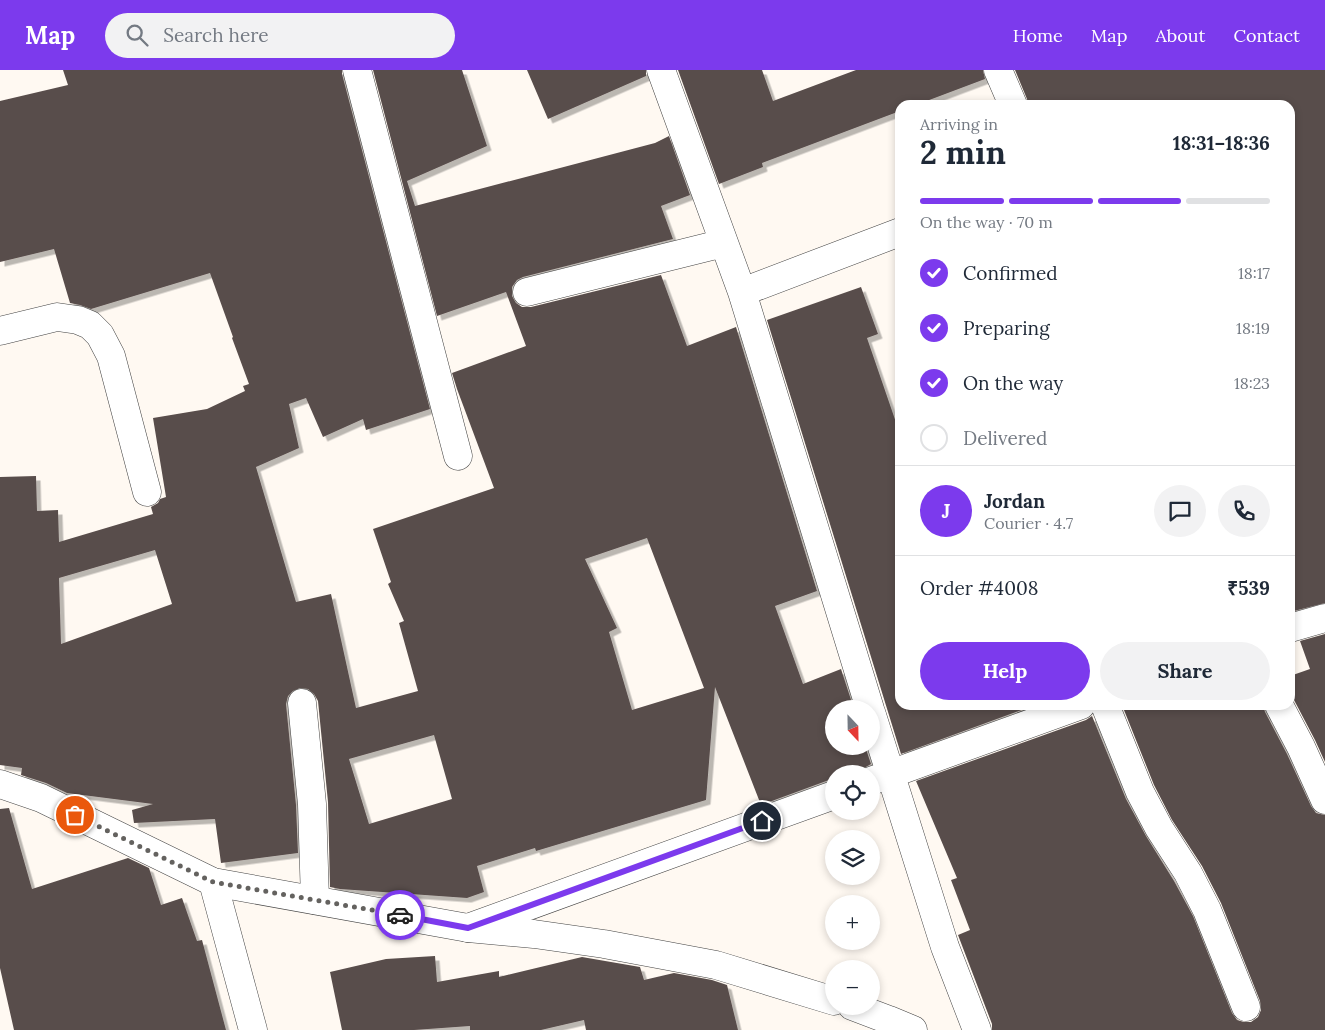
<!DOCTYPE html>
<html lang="en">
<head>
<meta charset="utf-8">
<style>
  :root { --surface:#fff; --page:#f2f2f3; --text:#1f2937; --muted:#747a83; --line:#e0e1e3; --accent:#7c3aed }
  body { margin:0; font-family:Lora,serif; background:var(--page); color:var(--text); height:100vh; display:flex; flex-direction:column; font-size:19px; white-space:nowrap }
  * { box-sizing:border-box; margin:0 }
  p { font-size:16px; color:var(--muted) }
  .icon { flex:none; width:28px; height:28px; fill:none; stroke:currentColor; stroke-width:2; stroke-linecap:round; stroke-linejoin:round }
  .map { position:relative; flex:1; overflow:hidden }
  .drawer { position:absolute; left:895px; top:30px; width:400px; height:610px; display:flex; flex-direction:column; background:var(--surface); border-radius:15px; box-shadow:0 2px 8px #0003 }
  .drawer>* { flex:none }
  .needle { width:32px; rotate:158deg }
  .tools { position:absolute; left:825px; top:630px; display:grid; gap:10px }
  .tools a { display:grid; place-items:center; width:55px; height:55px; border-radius:50%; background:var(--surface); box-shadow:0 2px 8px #0003; font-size:25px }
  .pin { position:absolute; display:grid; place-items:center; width:42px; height:42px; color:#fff; margin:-21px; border:2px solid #fff; border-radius:50%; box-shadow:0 1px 5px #0007 }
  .courier { position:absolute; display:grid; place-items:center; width:50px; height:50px; margin:-25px; border:4px solid #7c3aed; border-radius:50%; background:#fff; color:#222; box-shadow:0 1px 6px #0007 }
  .summary em { font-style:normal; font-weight:700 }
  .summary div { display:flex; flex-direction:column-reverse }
  .summary { display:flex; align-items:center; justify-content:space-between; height:85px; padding:0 25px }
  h1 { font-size:32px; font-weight:700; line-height:38px }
  .bar { display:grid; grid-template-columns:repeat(4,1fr); gap:8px 5px; align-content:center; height:60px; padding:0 25px }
  .bar i { height:6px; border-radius:4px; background:var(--line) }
  .bar .selected { background:var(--accent) }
  .bar p { grid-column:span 4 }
  .line { display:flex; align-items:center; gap:12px; padding:0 25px; border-top:1px solid var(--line) }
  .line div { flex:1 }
  .round { display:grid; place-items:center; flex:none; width:52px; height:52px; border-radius:26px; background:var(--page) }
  ol { padding:0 25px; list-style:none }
  li { display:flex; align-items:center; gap:15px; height:55px }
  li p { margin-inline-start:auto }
  li .icon { padding:5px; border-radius:50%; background:var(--accent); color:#fff; stroke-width:4 }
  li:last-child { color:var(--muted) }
  li i { width:28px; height:28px; border:2px solid var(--line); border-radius:50% }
  .action { display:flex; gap:10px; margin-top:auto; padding:10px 25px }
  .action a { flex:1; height:58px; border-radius:30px; background:var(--accent); color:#fff; font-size:20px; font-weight:700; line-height:58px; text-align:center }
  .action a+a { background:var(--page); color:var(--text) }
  header { display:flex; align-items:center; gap:30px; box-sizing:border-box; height:70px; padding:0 25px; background:var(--accent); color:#fff }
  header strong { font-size:24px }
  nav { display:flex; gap:28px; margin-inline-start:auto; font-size:18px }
  .search { width:350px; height:45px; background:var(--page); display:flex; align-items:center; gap:12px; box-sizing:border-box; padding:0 18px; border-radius:28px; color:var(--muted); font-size:19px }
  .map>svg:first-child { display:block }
  .building { fill:#594d4b; fill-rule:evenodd; filter:url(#shadow) }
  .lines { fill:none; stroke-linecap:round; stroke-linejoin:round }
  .minor-casing { stroke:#434343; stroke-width:29 }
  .tertiary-casing { stroke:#434343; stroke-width:29 }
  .minor { stroke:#fff; stroke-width:28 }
  .tertiary { stroke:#fff; stroke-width:28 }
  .done { stroke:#64625f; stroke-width:5; stroke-dasharray:0 9 }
  .route { stroke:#7c3aed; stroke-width:6 }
</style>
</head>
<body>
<header>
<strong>Map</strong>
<div class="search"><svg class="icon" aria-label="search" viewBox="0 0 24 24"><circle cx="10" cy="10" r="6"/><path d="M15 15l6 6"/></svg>Search here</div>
<nav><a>Home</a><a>Map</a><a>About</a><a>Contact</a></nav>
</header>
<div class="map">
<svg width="1325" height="960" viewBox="0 0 1325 960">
  <defs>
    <filter id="shadow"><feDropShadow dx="4.5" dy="4.5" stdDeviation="0" flood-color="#0004"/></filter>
  </defs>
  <rect width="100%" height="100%" fill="#fff9f2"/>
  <!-- building -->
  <path class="building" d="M63,0H342V4L430,339L366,360L363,349L323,367L306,328L289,334L299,378L256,397L296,532L331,524L356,638L418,621L399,553L404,551L388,514L391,512L373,459L494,418L457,319L452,303L526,276L506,222L437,246L373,0H462L487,76L407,111L415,136L655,73L669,66L690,125L661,136L673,169L523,207L517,210L512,217V226L516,233L522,237H531L661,205L687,276L736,257L817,521L775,536L803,614L841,599L854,639H834V676H865L871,694L859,701L858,704H834V710H829L761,735L715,617L706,730L536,781L535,778L477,796L484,822L467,828L340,819L330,817L328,732L318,631L314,624L308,619L300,618L293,621L288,626L286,634L296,735L298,783L221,793L215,749L134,753L132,740L153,734L67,723L46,713L21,705L22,698L0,695V407L36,406L37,441L58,440L59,472L153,444L151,437L158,433L160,429L166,427L153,348L207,339L245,321L243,316L249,314L232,268L233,267L210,203L91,239L80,235L70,233L54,179L0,192V31L68,15ZM647,468L704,618L632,640L609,562L617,558L585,489ZM155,480L172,534L61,574L59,508ZM434,665L452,729L369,754L349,689Z
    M527,0H646V6L548,49Z
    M678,0H762L773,31L856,0H983L985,9L916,35H900V41L762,93L763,97L719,114Z
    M1015,0H1325V533L1290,542V35H1028L1027,29Z
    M861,217L878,264L867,268L900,364V635H1035L901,684L767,250Z
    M1325,564V692L1315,670L1293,628L1290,625V606L1310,599L1300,571Z
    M1122,635H1263L1265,642L1287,684L1311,736L1316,743L1325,745V960H992V954L958,865L970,860L951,810L957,808L916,711L1086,650L1092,646L1126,729L1146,766L1174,811L1193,846L1232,943L1237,950L1244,952H1251L1258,947L1261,940L1260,931L1221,833L1202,796L1172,750L1154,715Z
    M9,738L32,819L128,788L149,798L161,835L182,828L197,871L202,870L226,960H14L0,898V739Z
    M435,886L437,912L499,901V907L582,887L640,897L644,910L674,903L712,910L727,915L738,960H586L584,950L541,960H470V956L414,960H342L330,902L386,889Z"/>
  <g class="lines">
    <!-- minor casing -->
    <g class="minor-casing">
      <path id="minor" d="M357,0L458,386
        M661,0L742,222L870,639
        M998,0L1013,35
        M527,222L724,173
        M742,222L900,162
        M0,261L57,247L78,250L90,255L100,265L111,286L147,422
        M1290,558L1325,548
        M302,633L312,734L315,830
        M1105,635L1140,722L1159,758L1188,803L1207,840L1246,937
        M1279,635L1301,677L1325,730
        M871,642L945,877L977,960
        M871,711L1081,635
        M213,812L253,960
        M468,858L834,725"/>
    </g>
    <!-- tertiary casing -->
    <g class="tertiary-casing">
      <path id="tertiary" d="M0,714L41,728L213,812L468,858L534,864L604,874L716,895L834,931
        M852,936L889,950L913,960"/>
    </g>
    <!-- minor -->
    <use href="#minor" class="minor"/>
    <!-- tertiary -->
    <use href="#tertiary" class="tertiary"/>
  </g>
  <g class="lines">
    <!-- done -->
    <path class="done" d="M75,745L213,812L400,845"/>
    <!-- route -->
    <path class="route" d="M400,845L468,858L762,751"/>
  </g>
</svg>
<div class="tools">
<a><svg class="needle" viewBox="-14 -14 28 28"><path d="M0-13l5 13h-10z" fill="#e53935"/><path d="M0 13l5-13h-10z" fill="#747a83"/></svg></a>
<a><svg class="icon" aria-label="locate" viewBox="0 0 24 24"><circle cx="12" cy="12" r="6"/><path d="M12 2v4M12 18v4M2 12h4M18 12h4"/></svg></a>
<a><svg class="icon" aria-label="layers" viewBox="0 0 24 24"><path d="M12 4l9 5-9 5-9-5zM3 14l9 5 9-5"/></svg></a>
<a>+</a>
<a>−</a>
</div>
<div class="pin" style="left:75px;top:745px;background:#ea580c"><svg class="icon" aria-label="bag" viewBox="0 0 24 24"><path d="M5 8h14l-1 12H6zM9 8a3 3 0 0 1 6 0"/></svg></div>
<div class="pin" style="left:762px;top:751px;background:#1f2937"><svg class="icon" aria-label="home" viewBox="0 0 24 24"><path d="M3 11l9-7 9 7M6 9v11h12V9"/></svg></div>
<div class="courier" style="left:400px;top:845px"><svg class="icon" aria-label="car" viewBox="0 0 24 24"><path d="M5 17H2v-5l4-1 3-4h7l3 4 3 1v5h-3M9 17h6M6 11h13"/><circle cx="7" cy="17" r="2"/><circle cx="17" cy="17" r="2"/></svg></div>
<section class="drawer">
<div class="summary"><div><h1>2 min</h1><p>Arriving in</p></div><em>18:31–18:36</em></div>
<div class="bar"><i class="selected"></i><i class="selected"></i><i class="selected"></i><i></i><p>On the way · 70 m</p></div>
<ol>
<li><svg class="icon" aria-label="check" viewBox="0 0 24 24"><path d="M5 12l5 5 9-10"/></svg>Confirmed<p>18:17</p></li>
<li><svg class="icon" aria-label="check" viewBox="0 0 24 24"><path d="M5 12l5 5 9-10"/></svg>Preparing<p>18:19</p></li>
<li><svg class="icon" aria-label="check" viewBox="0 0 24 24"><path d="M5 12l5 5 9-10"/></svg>On the way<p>18:23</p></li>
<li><i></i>Delivered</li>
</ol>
<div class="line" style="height:90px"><b class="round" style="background:var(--accent);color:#fff">J</b><div><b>Jordan</b><p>Courier · 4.7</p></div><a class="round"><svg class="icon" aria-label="chat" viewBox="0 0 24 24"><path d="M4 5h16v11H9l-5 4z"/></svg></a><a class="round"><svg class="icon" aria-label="phone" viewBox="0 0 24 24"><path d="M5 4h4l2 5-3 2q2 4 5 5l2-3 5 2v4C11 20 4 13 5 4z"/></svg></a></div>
<div class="line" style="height:65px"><div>Order #4008</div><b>₹539</b></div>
<div class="action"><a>Help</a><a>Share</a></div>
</section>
</div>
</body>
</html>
